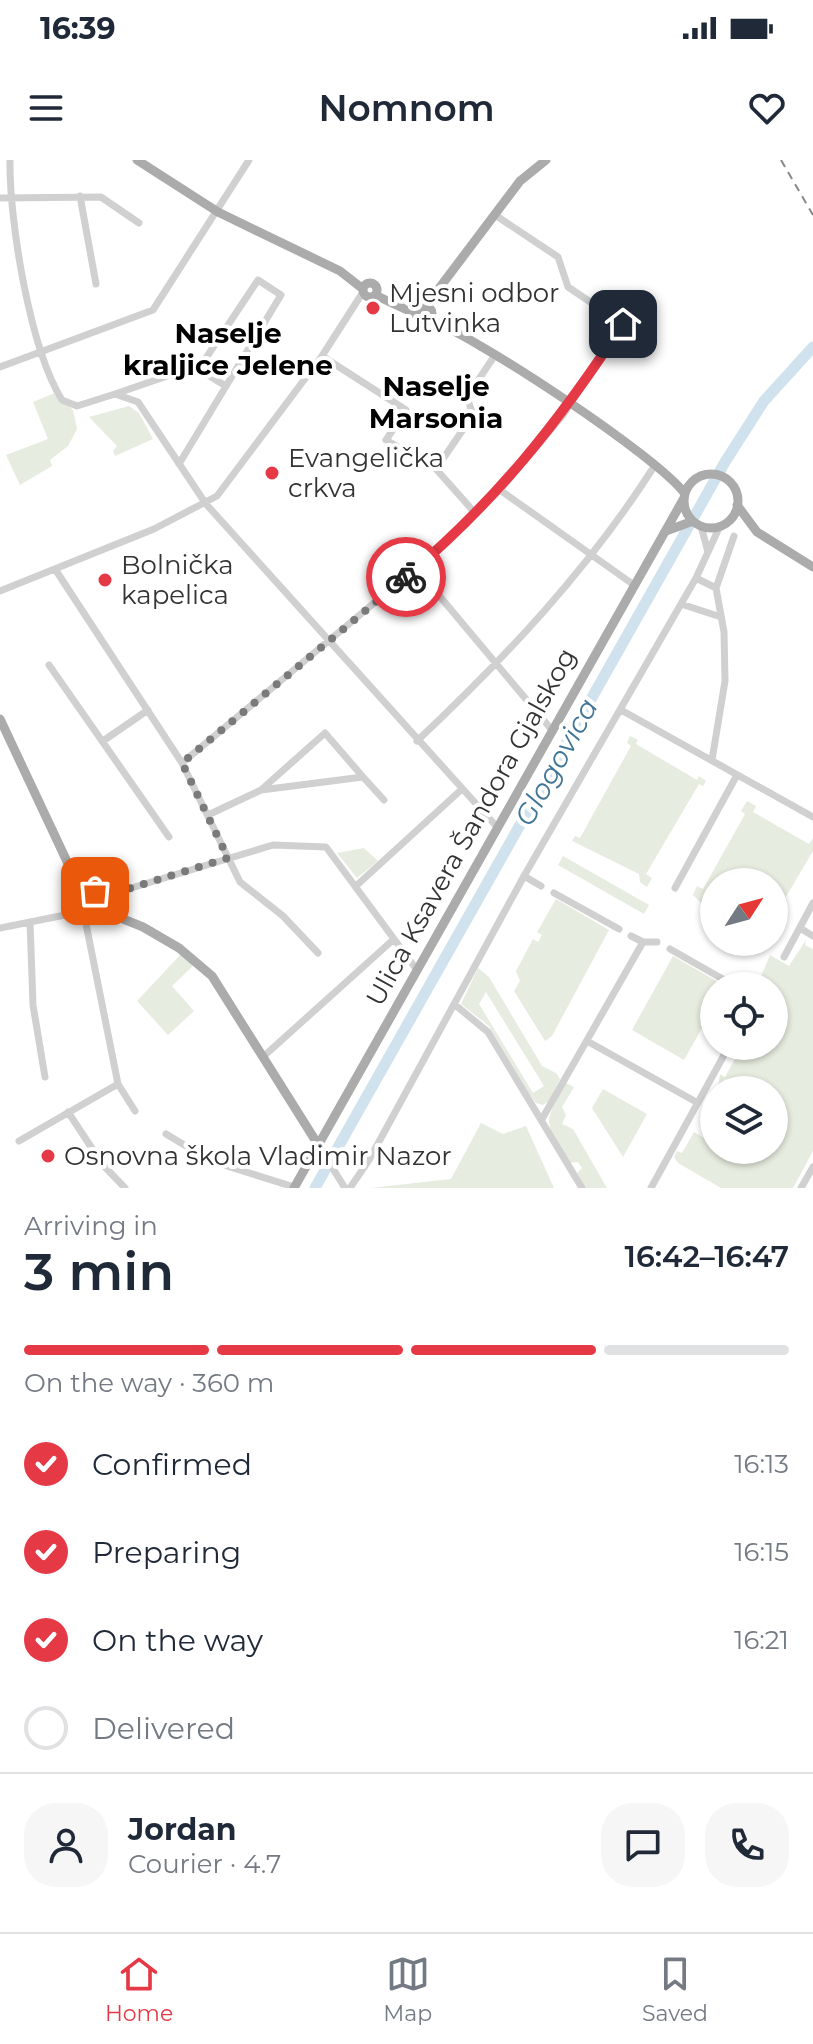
<!DOCTYPE html>
<html lang="en">
<head>
<meta charset="utf-8">
<style>
  :root { --surface:#fff; --page:#f6f6f7; --text:#1f2937; --muted:#747a83; --line:#e0e1e3; --accent:#e63946 }
  body { margin:0; font-family:Montserrat,sans-serif; background:var(--page); color:var(--text); height:100vh; display:flex; flex-direction:column; font-size:30px; white-space:nowrap }
  * { box-sizing:border-box; margin:0 }
  p { font-size:26px; color:var(--muted) }
  .icon { flex:none; width:44px; height:44px; fill:none; stroke:currentColor; stroke-width:2; stroke-linecap:round; stroke-linejoin:round }
  .map { position:relative; height:1028px; overflow:hidden }
  .drawer { display:flex; flex-direction:column; background:var(--surface); flex:1 }
  .drawer>* { flex:none }
  .needle { width:52px; rotate:54deg }
  .fabs { position:absolute; left:700px; top:708px; display:grid; gap:16px }
  .fabs a { display:grid; place-items:center; width:88px; height:88px; border-radius:50%; background:var(--surface); box-shadow:0 2px 6px #0004; font-size:40px }
  .pin { position:absolute; display:grid; place-items:center; width:68px; height:68px; color:#fff; margin:-34px; border-radius:16px; box-shadow:0 4px 12px #0006 }
  .courier { position:absolute; display:grid; place-items:center; width:80px; height:80px; margin:-40px; border:6px solid #e63946; border-radius:50%; background:#fff; color:#222; box-shadow:0 2px 10px #0007 }
  .headline em { font-style:normal; font-weight:600 }
  .headline div { display:flex; flex-direction:column-reverse }
  .headline { display:flex; align-items:center; justify-content:space-between; height:136px; padding:0 24px }
  h1 { font-size:52px; font-weight:600; line-height:60px }
  .bar { display:grid; grid-template-columns:repeat(4,1fr); gap:12px 8px; align-content:center; height:96px; padding:0 24px }
  .bar i { height:10px; border-radius:6px; background:var(--line) }
  .bar .on { background:var(--accent) }
  .bar p { grid-column:span 4 }
  .line { display:flex; align-items:center; gap:20px; padding:0 24px; border-top:2px solid var(--line) }
  .line div { flex:1 }
  .round { display:grid; place-items:center; flex:none; width:84px; height:84px; border-radius:32px; background:var(--page) }
  ol { padding:0 24px; list-style:none }
  li { display:flex; align-items:center; gap:24px; height:88px }
  li p { margin-inline-start:auto }
  li .icon { padding:8px; border-radius:50%; background:var(--accent); color:#fff; stroke-width:4 }
  li:last-child { color:var(--muted) }
  li i { width:44px; height:44px; border:4px solid var(--line); border-radius:50% }
  .status { display:flex; justify-content:space-between; align-items:center; height:56px; padding:0 40px; background:var(--surface); direction:ltr }
  .status svg { height:22px; fill:currentColor }
  header { display:flex; justify-content:space-between; align-items:center; height:104px; padding:0 24px; background:var(--surface); font-size:36px; font-weight:600 }
  .tabs { display:flex; justify-content:space-around; align-items:center; height:112px; border-top:2px solid var(--line); background:var(--surface); font-size:22px; color:var(--muted) }
  .tabs a { display:grid; justify-items:center; gap:4px }
  .tabs .on { color:var(--accent) }
  .map>svg:first-child { display:block }
  .green { fill:#e6ecdf; fill-rule:evenodd }
  .lines { fill:none; stroke-linecap:round; stroke-linejoin:round }
  .river { stroke:#cfe2ee; stroke-width:11 }
  .minor { stroke:#d0d0d0; stroke-width:7 }
  .major { stroke:#ababab; stroke-width:9 }
  .rail { stroke:#888; stroke-width:2; stroke-dasharray:8 6; stroke-linecap:butt }
  .done { stroke:#7a7a7a; stroke-width:8; stroke-dasharray:0 14.4 }
  .route { stroke:#e63946; stroke-width:10 }
  .poi-dot { fill:#e63946; stroke:#fff; stroke-width:3 }
  .labels { text-anchor:middle; stroke-width:8; stroke-linejoin:round; paint-order:stroke }
  .poi-label { font-size:26px; fill:#333; stroke:#fff; text-anchor:start }
  .street-label { font-size:26px; fill:#333; stroke:#fff }
  .neighbourhood-label { font-size:28px; font-weight:bold; fill:#000; stroke:#fff }
  .water-label { font-size:28px; font-style:italic; fill:#3f7597; stroke:#fff }
</style>
</head>
<body>
<div class="status"><b>16:39</b><svg viewBox="0 0 49 12"><path d="M0 12V9h3v3zM5 12V6h3v6zM10 12V3h3v9zM15 12V0h3v12zM26 1h20v11H26zM47 4h2v5h-2z"/></svg></div>
<header><svg class="icon" aria-label="menu" viewBox="0 0 24 24"><path d="M4 6h16M4 12h16M4 18h16"/></svg>Nomnom<svg class="icon" aria-label="heart" viewBox="0 0 24 24"><path d="M12 20l-8-8c-3-5 5-10 8-4 3-6 11-1 8 4z"/></svg></header>
<div class="map">
<svg width="813" height="1028" viewBox="0 0 813 1028">
  <rect width="100%" height="100%" fill="#fff"/>
  <!-- green -->
  <path class="green" d="M55,233L73,250L77,269L68,286L50,300L52,306L20,325L6,295L48,279L33,242Z
    M129,246L139,253L153,279L115,296L113,291L117,286L89,257Z
    M630,576L638,580L636,584L697,620L699,616L706,621L703,626L699,624L646,714L652,718L647,727L640,722L639,714L572,681L575,676L580,678L631,586L627,583Z
    M747,641L756,646L753,652L809,684L813,678V691L774,757V722H714V743L705,738L702,744L693,735L697,726L703,729L745,654L741,651Z
    M364,688L378,701L357,718L337,693Z
    M563,696L649,745L644,754L558,705Z
    M556,739L609,770L552,876L545,881L514,831L520,821L516,811L533,779L538,782L542,775L537,772Z
    M806,780L805,785L813,789V991L793,1028H721L678,1003L674,997L677,991L682,993L694,972L711,982L714,977V990H774V930H742L726,922V918L718,930L720,914L725,917L742,886H774V826H757L770,795L789,806Z
    M181,794L195,804L172,826L194,851L168,875L137,841Z
    M673,796L725,826H714V847L684,900L632,870Z
    M478,808L489,817L542,906L556,913L560,919L549,941L543,945L536,943L529,934L489,866L461,844ZM486,832L544,926L533,933L479,844Z
    M566,923L574,927L562,947L566,955L562,964L573,969L607,1028H585L577,1013L582,1008L578,1002L570,1003C545,959 541,968 566,923Z
    M603,929L647,954L623,997L592,948Z
    M481,963L503,974L526,966L554,1028H371L451,1019Z"/>
  <g class="lines">
    <!-- river -->
    <path class="river" d="M315,1028L725,302L764,241L813,187"/>
    <!-- minor -->
    <path class="minor" d="M10,0C9,60 30,189 62,240L77,246L115,234L138,242L206,344L497,667
      M80,36L96,124
      M0,38L101,37L139,63
      M322,196L406,250L386,280L436,309L473,255L467,237L495,195
      M202,204L205,213L224,225
      M0,207L153,150L249,0
      M115,234L202,204L258,120L281,135L179,304
      M436,309L476,354
      M500,330L634,425
      M701,366L708,392
      M416,408L551,569
      M55,409L182,603L240,722L283,756L318,793
      M696,418L716,428
      M0,431L154,369L217,336L322,196L363,132
      M681,444L721,457
      M49,505L169,677
      M621,550L813,657
      M103,581L148,550
      M417,581C506,497 589,409 655,305
      M712,600L725,521L724,472L716,428L734,376
      M182,603L416,408L500,330L563,255L623,164L568,127L558,97L495,55
      M363,617L384,640
      M208,655L261,630L363,617L325,573L261,630
      M524,716L541,726
      M356,726L462,629
      M675,728L737,615
      M554,733L619,769
      M102,741L115,733L273,685L326,687L417,810
      M30,762L33,845L45,917
      M0,768L70,754L85,747
      M800,768L813,776
      M643,782H657
      M670,789L735,826
      M784,797L813,743
      M454,844L488,872L582,1028
      M587,881L698,943
      M264,896L394,779
      M118,924L135,951
      M68,952L103,1005L125,1028
      M542,959L643,782L631,776
      M166,974L211,1001L294,1027
      M19,981L118,924L85,759L86,742
      M317,983L345,1028
      M350,1028L369,1000L524,716L696,418L720,366
      M651,1028L729,886
      M801,1028L813,1007"/>
    <!-- major -->
    <path class="major" d="M137,0L218,52L340,111L363,129
      M363 130a7 7 0 1 1 14 0a7 7 0 1 1-14 0Z
      M375,135L422,157
      M420 153a6 6 0 1 1 12 0a6 6 0 1 1-12 0Z
      M425,147L520,21L546,0
      M427,159C470,172 660,298 685,334
      M684 341a27 27 0 1 1 54 0a27 27 0 1 1-54 0Z
      M737,345L757,372L813,407
      M666,371L693,361
      M0,559L87,744L96,748L102,741L95,731L86,738
      M96,748L143,767L179,788L212,816L317,983
      M294,1028L684,338"/>
    <!-- rail -->
    <path class="rail" d="M781,0L813,55"/>
  </g>
  <g class="lines">
    <!-- done -->
    <path class="done" d="M95,731L102,741L115,733L228,698L182,603L406,417"/>
    <!-- route -->
    <path class="route" d="M406,417C497,340 559,262 623,164"/>
  </g>
  <!-- markers -->
  <g class="poi-dot">
    <circle cx="373" cy="148" r="8"/>
    <circle cx="272" cy="313" r="8"/>
    <circle cx="105" cy="420" r="8"/>
    <circle cx="48" cy="996" r="8"/>
  </g>
  <g class="labels">
    <!-- poi labels -->
    <g class="poi-label">
      <text x="389" y="142">Mjesni odbor<tspan x="389" dy="30">Lutvinka</tspan></text>
      <text x="288" y="307">Evangelička<tspan x="288" dy="30">crkva</tspan></text>
      <text x="121" y="414">Bolnička<tspan x="121" dy="30">kapelica</tspan></text>
      <text x="64" y="1005">Osnovna škola Vladimir Nazor</text>
    </g>
    <!-- street labels -->
    <g class="street-label">
      <text transform="translate(471 667) rotate(-61)" y="9">Ulica Ksavera Šandora Gjalskog</text>
    </g>
    <!-- neighbourhood labels -->
    <g class="neighbourhood-label">
      <text x="228" y="183">Naselje<tspan x="228" dy="32">kraljice Jelene</tspan></text>
      <text x="436" y="236">Naselje<tspan x="436" dy="32">Marsonia</tspan></text>
    </g>
    <!-- water labels -->
    <g class="water-label">
      <text transform="translate(556 602) rotate(-61)" y="10">Glogovica</text>
    </g>
  </g>
</svg>
<div class="fabs">
<a><svg class="needle" viewBox="-14 -14 28 28"><path d="M0-13l5 13h-10z" fill="#e53935"/><path d="M0 13l5-13h-10z" fill="#747a83"/></svg></a>
<a><svg class="icon" aria-label="locate" viewBox="0 0 24 24"><circle cx="12" cy="12" r="6"/><path d="M12 2v4M12 18v4M2 12h4M18 12h4"/></svg></a>
<a><svg class="icon" aria-label="layers" viewBox="0 0 24 24"><path d="M12 4l9 5-9 5-9-5zM3 14l9 5 9-5"/></svg></a>
</div>
<div class="pin" style="left:95px;top:731px;background:#ea580c"><svg class="icon" aria-label="bag" viewBox="0 0 24 24"><path d="M5 8h14l-1 12H6zM9 8a3 3 0 0 1 6 0"/></svg></div>
<div class="pin" style="left:623px;top:164px;background:#1f2937"><svg class="icon" aria-label="home" viewBox="0 0 24 24"><path d="M3 11l9-7 9 7M6 9v11h12V9"/></svg></div>
<div class="courier" style="left:406px;top:417px"><svg class="icon" aria-label="bike" viewBox="0 0 24 24"><circle cx="6" cy="16" r="4"/><circle cx="18" cy="16" r="4"/><path d="M6 16l4-8h5l3 8M10 8l3 8H6M13 5h3"/></svg></div>
</div>
<section class="drawer">
<div class="headline"><div><h1>3 min</h1><p>Arriving in</p></div><em>16:42–16:47</em></div>
<div class="bar"><i class="on"></i><i class="on"></i><i class="on"></i><i></i><p>On the way · 360 m</p></div>
<ol>
<li><svg class="icon" aria-label="check" viewBox="0 0 24 24"><path d="M5 12l5 5 9-10"/></svg>Confirmed<p>16:13</p></li>
<li><svg class="icon" aria-label="check" viewBox="0 0 24 24"><path d="M5 12l5 5 9-10"/></svg>Preparing<p>16:15</p></li>
<li><svg class="icon" aria-label="check" viewBox="0 0 24 24"><path d="M5 12l5 5 9-10"/></svg>On the way<p>16:21</p></li>
<li><i></i>Delivered</li>
</ol>
<div class="line" style="height:144px"><a class="round"><svg class="icon" aria-label="person" viewBox="0 0 24 24"><circle cx="12" cy="8" r="4"/><path d="M4 21q1-7 8-7t8 7"/></svg></a><div><b>Jordan</b><p>Courier · 4.7</p></div><a class="round"><svg class="icon" aria-label="chat" viewBox="0 0 24 24"><path d="M4 5h16v11H9l-5 4z"/></svg></a><a class="round"><svg class="icon" aria-label="phone" viewBox="0 0 24 24"><path d="M5 4h4l2 5-3 2q2 4 5 5l2-3 5 2v4C11 20 4 13 5 4z"/></svg></a></div>
</section>
<nav class="tabs">
<a class="on"><svg class="icon" aria-label="home" viewBox="0 0 24 24"><path d="M3 11l9-7 9 7M6 9v11h12V9"/></svg>Home</a>
<a><svg class="icon" aria-label="map" viewBox="0 0 24 24"><path d="M3 6l6-2 6 2 6-2v14l-6 2-6-2-6 2zM9 4v14M15 6v14"/></svg>Map</a>
<a><svg class="icon" aria-label="saved" viewBox="0 0 24 24"><path d="M7 4h10v16l-5-4-5 4z"/></svg>Saved</a>
</nav>
</body>
</html>
